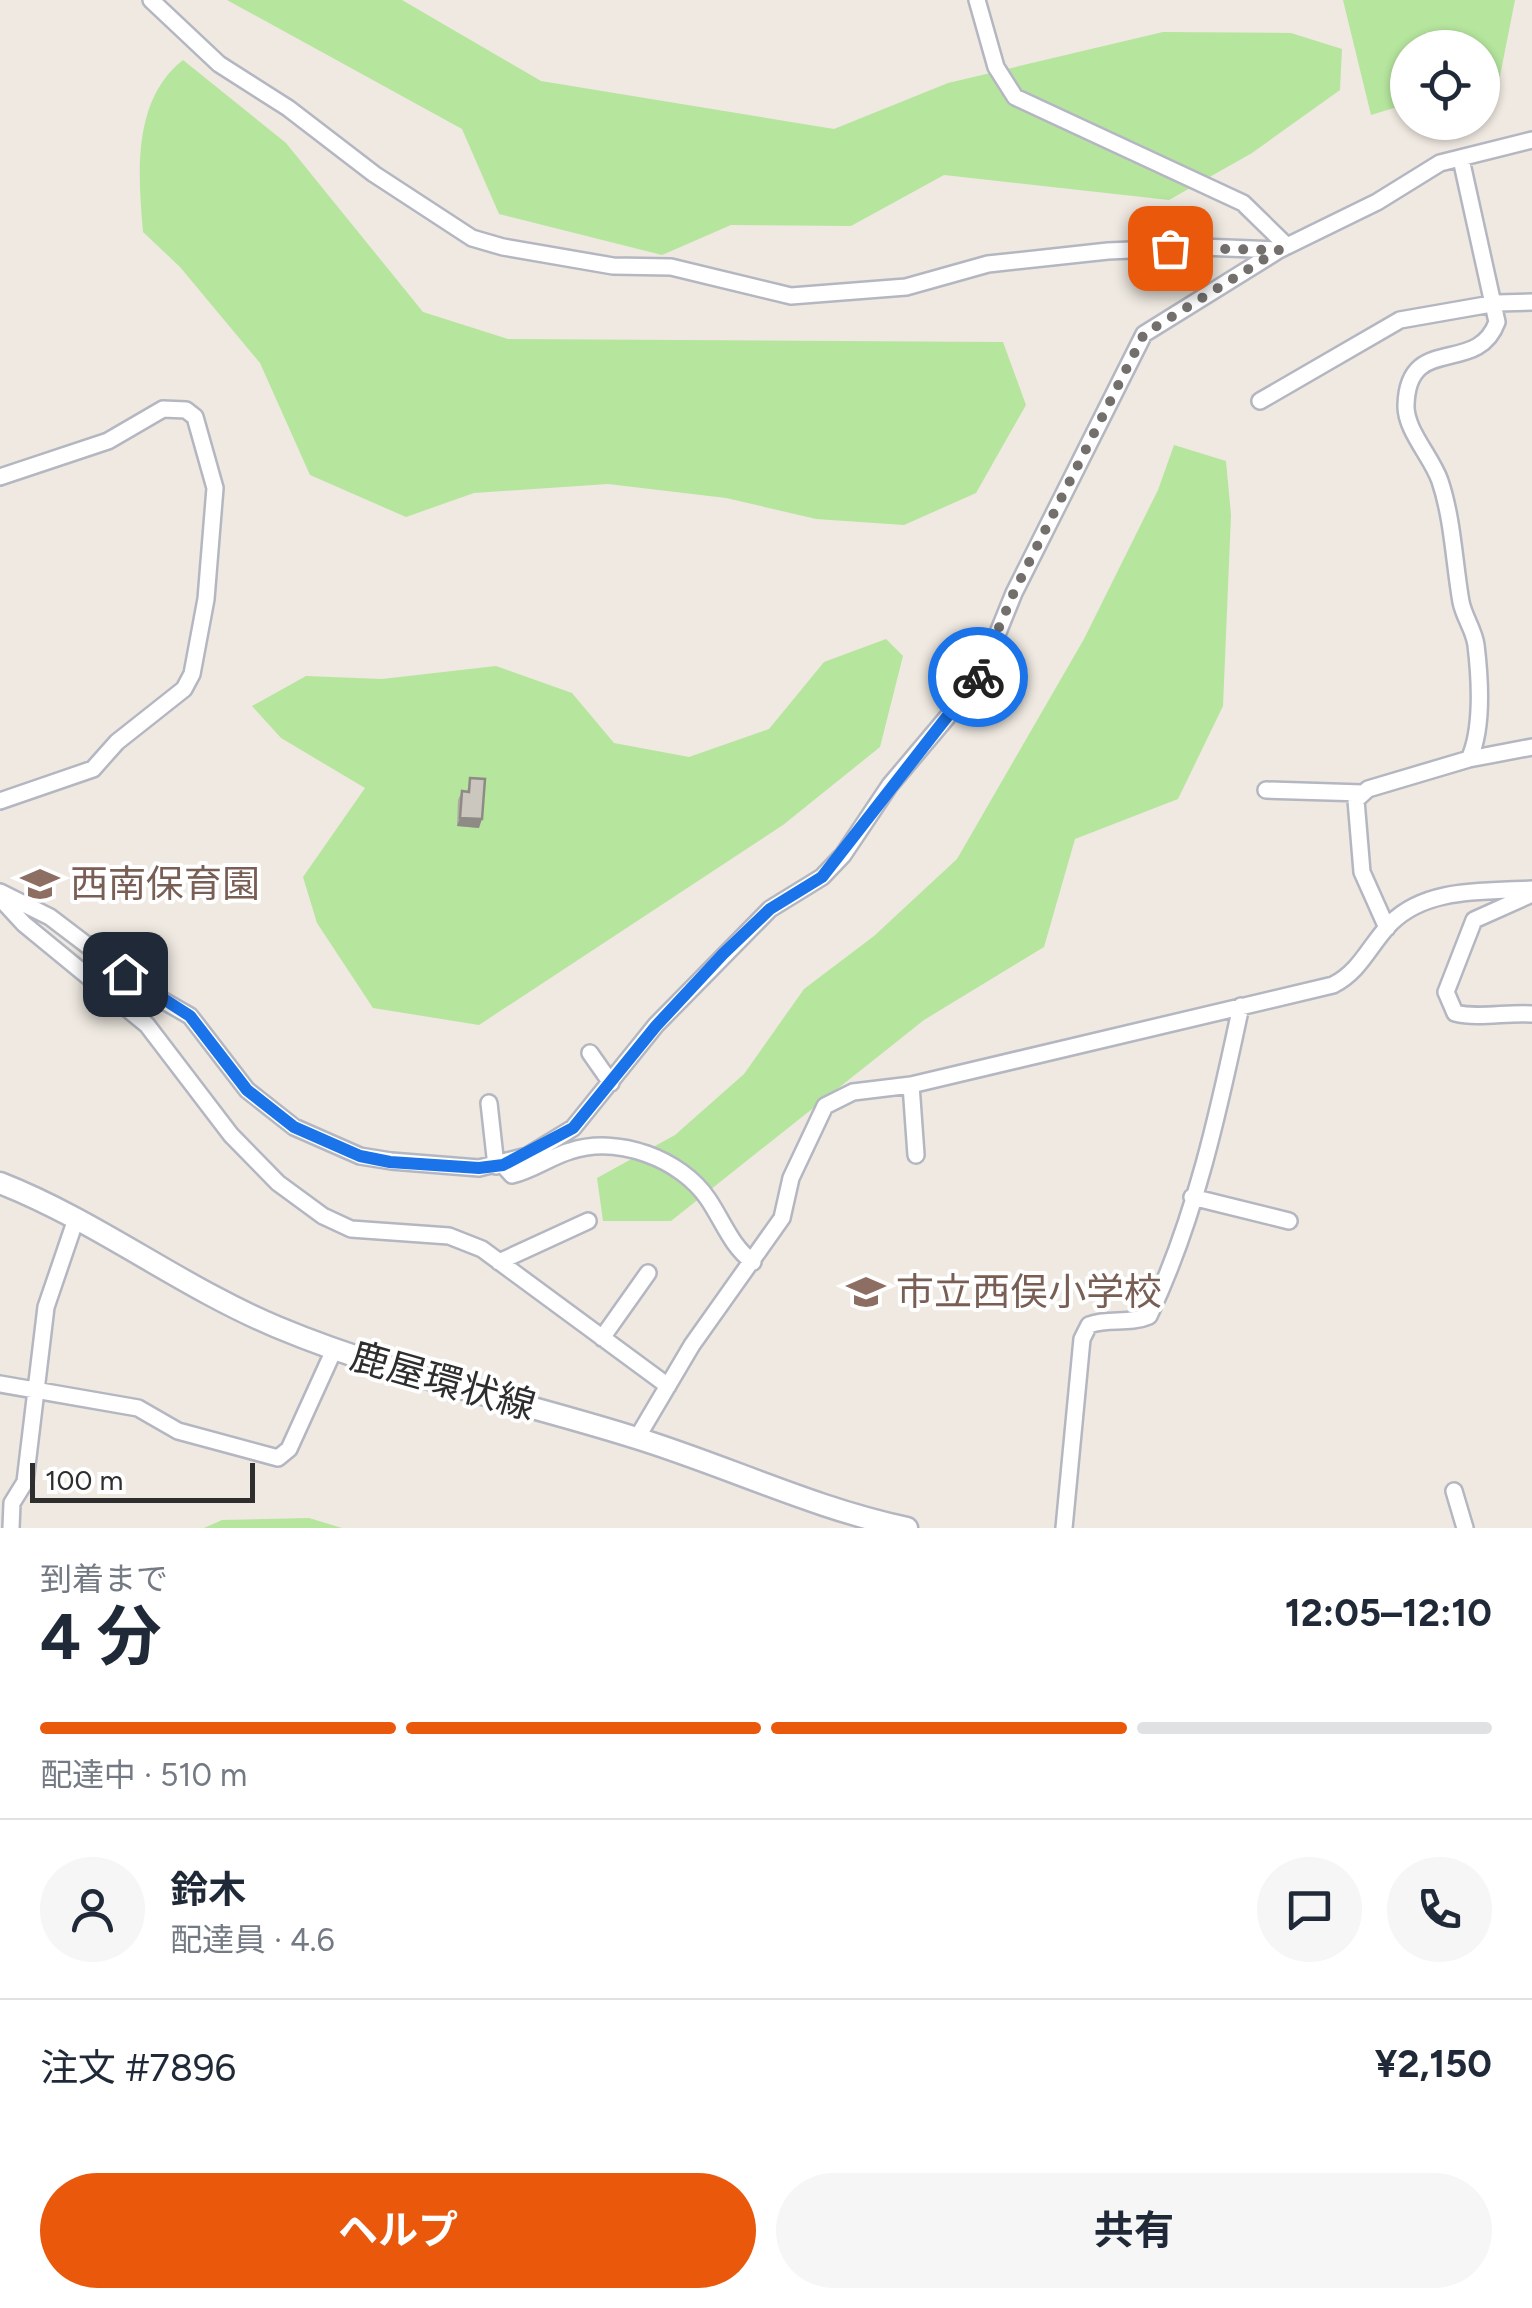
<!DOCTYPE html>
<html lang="ja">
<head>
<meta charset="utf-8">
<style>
  :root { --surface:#fff; --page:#f6f6f7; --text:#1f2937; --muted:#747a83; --line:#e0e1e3; --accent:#ea580c }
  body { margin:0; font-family:Figtree,"Noto Sans JP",sans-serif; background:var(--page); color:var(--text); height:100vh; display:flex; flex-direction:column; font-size:38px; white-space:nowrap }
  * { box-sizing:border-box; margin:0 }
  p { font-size:32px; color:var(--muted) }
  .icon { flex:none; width:55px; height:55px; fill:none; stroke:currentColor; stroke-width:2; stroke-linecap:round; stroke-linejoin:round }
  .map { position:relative; height:1528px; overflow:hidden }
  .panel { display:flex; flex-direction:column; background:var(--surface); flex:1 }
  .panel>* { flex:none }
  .buttons { position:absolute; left:1390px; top:30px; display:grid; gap:20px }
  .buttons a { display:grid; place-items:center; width:110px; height:110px; border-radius:50%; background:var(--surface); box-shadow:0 2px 8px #0004; font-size:50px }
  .scale { position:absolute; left:30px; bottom:25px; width:225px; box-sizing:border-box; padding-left:10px; border:5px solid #2e2e2e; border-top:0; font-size:28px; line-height:35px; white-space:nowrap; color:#2e2e2e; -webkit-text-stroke:8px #fff; paint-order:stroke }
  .pin { position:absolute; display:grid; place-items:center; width:85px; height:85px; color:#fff; margin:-42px; border-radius:20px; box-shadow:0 5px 15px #0006 }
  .courier { position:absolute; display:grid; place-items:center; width:100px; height:100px; margin:-50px; border:8px solid #1a73e8; border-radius:50%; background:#fff; color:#222; box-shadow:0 2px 12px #0007 }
  .overview em { font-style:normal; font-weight:700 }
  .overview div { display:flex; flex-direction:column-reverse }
  .overview { display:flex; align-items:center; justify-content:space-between; height:170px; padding:0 40px }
  h1 { font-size:65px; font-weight:700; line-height:75px }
  .bar { display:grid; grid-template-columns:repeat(4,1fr); gap:15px 10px; align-content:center; height:120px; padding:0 40px }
  .bar i { height:12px; border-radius:8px; background:var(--line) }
  .bar .selected { background:var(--accent) }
  .bar p { grid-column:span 4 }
  .line { display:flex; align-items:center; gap:25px; padding:0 40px; border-top:2px solid var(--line) }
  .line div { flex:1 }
  .round { display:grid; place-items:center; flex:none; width:105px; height:105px; border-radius:52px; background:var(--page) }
  .cta { display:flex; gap:20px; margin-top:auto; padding:20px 40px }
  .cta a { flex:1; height:115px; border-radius:60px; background:var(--accent); color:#fff; font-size:40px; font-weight:700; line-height:115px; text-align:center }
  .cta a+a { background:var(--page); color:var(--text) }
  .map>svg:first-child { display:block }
  .green { fill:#b6e59e }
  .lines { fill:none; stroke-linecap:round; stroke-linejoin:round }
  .street-casing { stroke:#b4b7c1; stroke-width:20 }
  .secondary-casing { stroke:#b4b7c1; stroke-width:25 }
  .street { stroke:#fff; stroke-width:15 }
  .secondary { stroke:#fff; stroke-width:20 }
  .wall { fill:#afaba4 }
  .shaded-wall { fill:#8e8b86 }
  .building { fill:#cbc7bf; stroke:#8e8b86; stroke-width:2.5 }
  .done { stroke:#726f6d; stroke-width:10; stroke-dasharray:0 18 }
  .route { stroke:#1a73e8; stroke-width:12 }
  .labels { text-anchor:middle; stroke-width:8; stroke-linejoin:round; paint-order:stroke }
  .education-label { font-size:38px; fill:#785e54; stroke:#fff; text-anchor:start }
  .street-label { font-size:38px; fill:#2e2e2e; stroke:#fff }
</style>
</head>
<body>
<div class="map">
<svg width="1532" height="1528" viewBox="0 0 1532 1528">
  <rect width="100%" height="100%" fill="#efe9e1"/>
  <!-- green -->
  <path class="green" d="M227,0H402L541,81L834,129L948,83L1163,32L1291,33L1342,49L1340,90L1252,153L1169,200L944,175L851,226L731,225L662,255L499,214L462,129Z
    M1343,0H1515L1500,76L1483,81L1482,48H1408L1407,104L1371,115Z
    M183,60L286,143L423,312L508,339L1003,342L1026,405L976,493L904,525L816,519L726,498L608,484L474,493L406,517L310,475L260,363L180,267L143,232C138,174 132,100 183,60Z
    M1174,445L1226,461L1231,515L1223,706L1178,799L1075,839L1044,947L924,1020L671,1221H603L597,1178L675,1135L744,1074L804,989L874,936L957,859L1084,639L1158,490Z
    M886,639L903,656L880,747L783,825L479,1025L373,1008L317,923L303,877L365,788L281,738L252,706L306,676L382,679L496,666L572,693L614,743L689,757L769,729L824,662Z
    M309,1518L342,1528H204L222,1520Z"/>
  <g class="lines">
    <!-- street casing -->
    <g class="street-casing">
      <path id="street" d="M151,0L219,64L288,108L374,174L472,238L503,247L613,266L671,267L791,296L906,287L988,264L1108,251L1201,247L1279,250
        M977,0L996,67L1015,97L1243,203L1287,246
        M1260,401L1400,320L1497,303L1532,302
        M0,477L108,441L163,409L186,410L195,417L215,488L206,599L192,674L184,689L117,742L93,769L0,801
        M1469,759L1532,747
        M1266,790L1363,793
        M0,892L50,917L150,993L190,1016L247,1090L294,1127L360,1156L391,1161L479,1168L527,1156L573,1128L656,1025L770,909L822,877L843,855L890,785L965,696L982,672L1014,593L1144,334L1279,250L1377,202L1440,163L1532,140
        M1532,894L1474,920L1446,992L1455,1013C1479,1019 1507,1012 1532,1014
        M0,898L24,924L147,1025L231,1135L278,1183L323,1216L351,1229L449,1236L482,1249L668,1386
        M1387,928L1362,872L1356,800L1368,789L1469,759C1483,730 1480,678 1476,645C1474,630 1464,617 1461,602C1454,562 1453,520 1440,481C1432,457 1405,430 1406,405C1408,332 1477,377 1497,322L1461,159
        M590,1053L611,1083
        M911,1085L916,1155
        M489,1103L496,1166
        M503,1165L512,1175C533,1170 550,1157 570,1151C618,1135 681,1159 708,1199C723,1221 731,1246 753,1262
        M1192,1197L1289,1221
        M499,1262L588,1221
        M602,1338L648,1273
        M0,1384L138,1408L178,1431L278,1458L289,1449L334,1350
        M637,1438L692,1345L782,1218L791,1178L825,1106L853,1092L911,1085L1333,985C1361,971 1370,944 1391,923C1427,887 1485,892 1532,889
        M1454,1491L1465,1528
        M11,1528L12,1503L25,1482L46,1307L76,1219
        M1064,1528L1082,1339L1089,1325C1109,1317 1128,1325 1149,1316C1195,1220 1219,1110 1241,1006"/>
    </g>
    <!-- secondary casing -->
    <g class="secondary-casing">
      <path id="secondary" d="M0,1183C97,1221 181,1287 277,1327C391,1375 515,1400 633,1437C725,1465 812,1508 907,1528"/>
    </g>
    <!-- street -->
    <use href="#street" class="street"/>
    <!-- secondary -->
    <use href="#secondary" class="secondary"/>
  </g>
  <!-- wall -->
  <path class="wall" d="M470,778L479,828L457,826L458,800L462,791L467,792Z"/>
  <!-- shaded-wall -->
  <path class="shaded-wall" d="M460,818L482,819L479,828L457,826Z"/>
  <!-- building -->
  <path class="building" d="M470,778L485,779L482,819L460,818L462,791L469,792Z"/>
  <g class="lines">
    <!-- done -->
    <path class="done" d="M978,677L1014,592L1144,334L1279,250L1170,248"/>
    <!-- route -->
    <path class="route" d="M125,974L190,1016L247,1090L294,1127L360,1156L390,1162L479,1168L503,1165L573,1128L656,1026L723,954L770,909L822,877L978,677"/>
  </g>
  <!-- icons -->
  <defs>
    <g id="school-bare" transform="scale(3)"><path d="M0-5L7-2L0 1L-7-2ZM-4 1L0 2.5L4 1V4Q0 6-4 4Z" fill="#8d6e63" stroke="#fff" stroke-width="2.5" paint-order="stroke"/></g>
  </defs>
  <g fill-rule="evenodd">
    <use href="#school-bare" x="40" y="884"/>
    <use href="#school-bare" x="866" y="1292"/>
  </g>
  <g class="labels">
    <!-- education labels -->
    <g class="education-label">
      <text x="70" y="897">西南保育園</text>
      <text x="896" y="1305">市立西俣小学校</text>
    </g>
    <!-- street labels -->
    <g class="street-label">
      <text transform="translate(443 1381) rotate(16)" y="13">鹿屋環状線</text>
    </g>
  </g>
</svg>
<div class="buttons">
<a><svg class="icon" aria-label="locate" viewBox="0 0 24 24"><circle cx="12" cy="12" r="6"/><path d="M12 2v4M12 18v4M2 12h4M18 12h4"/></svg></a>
</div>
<div class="scale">100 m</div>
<div class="pin" style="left:1170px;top:248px;background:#ea580c"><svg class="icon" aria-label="bag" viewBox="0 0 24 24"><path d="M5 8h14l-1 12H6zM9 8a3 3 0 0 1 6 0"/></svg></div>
<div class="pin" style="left:125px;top:974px;background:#1f2937"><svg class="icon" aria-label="home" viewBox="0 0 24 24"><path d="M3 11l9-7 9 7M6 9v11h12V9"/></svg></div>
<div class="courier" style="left:978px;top:677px"><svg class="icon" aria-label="bike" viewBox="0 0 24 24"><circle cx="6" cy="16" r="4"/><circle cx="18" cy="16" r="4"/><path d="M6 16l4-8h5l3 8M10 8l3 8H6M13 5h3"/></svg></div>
</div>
<section class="panel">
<div class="overview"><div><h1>4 分</h1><p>到着まで</p></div><em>12:05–12:10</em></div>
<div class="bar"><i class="selected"></i><i class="selected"></i><i class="selected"></i><i></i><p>配達中 · 510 m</p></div>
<div class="line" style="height:180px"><a class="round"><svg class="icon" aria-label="person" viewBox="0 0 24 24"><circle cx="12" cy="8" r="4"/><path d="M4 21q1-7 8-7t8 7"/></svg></a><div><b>鈴木</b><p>配達員 · 4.6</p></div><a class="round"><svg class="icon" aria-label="chat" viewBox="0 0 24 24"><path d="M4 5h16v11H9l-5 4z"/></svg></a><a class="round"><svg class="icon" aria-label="phone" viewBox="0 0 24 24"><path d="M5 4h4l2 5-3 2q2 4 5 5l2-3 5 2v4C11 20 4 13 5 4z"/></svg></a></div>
<div class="line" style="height:130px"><div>注文 #7896</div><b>¥2,150</b></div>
<div class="cta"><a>ヘルプ</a><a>共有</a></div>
</section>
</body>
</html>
